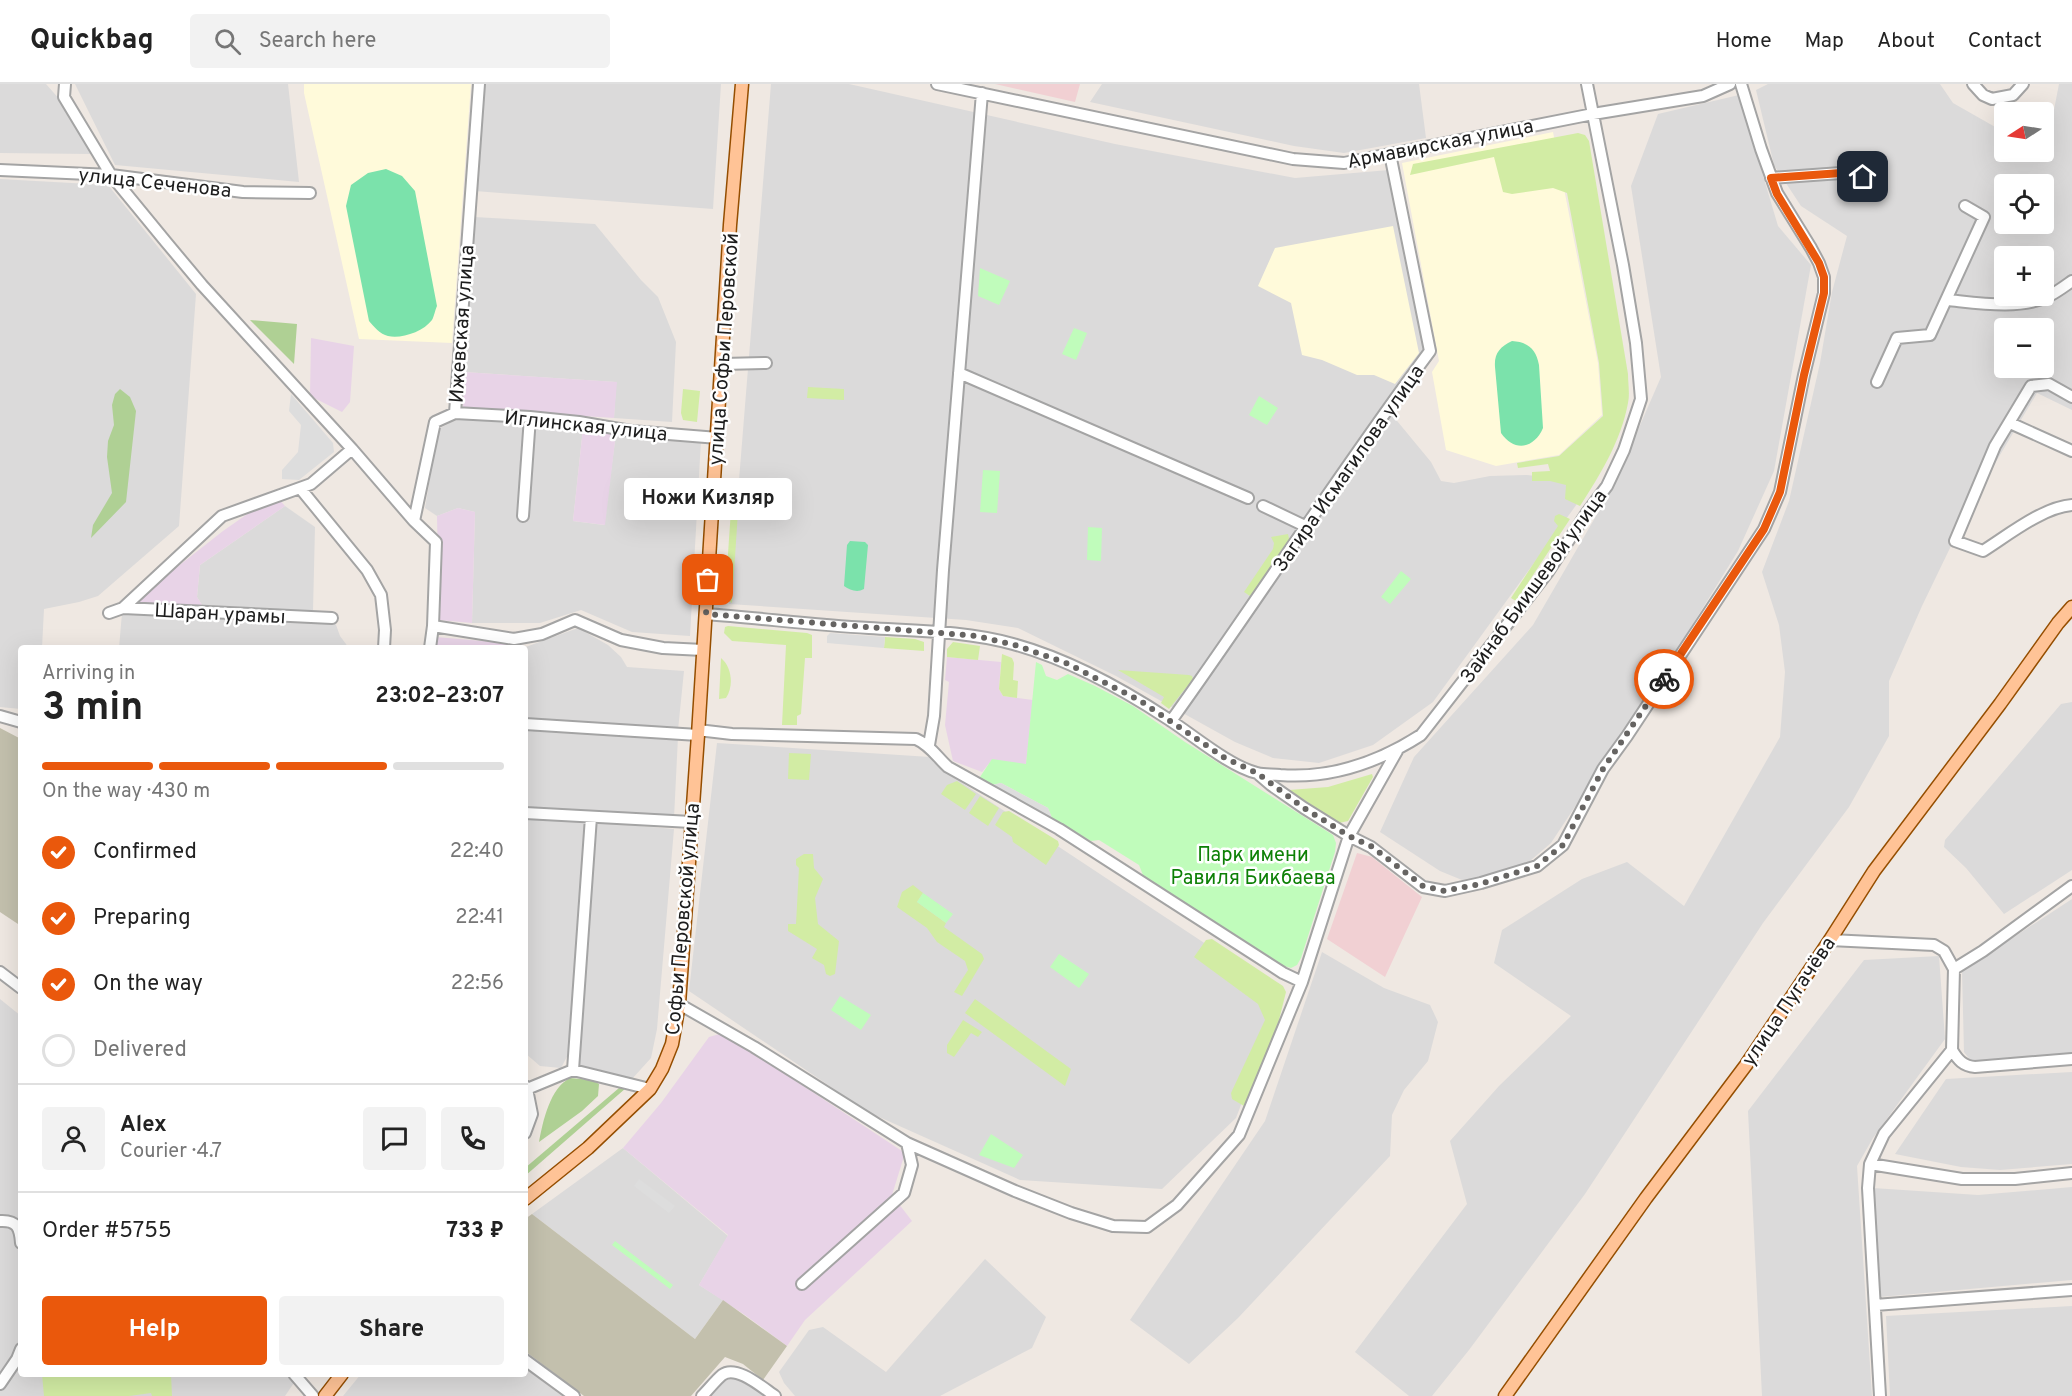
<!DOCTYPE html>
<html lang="en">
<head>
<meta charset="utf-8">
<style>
  :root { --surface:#fff; --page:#f2f2f2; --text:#222; --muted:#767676; --line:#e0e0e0; --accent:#ea580c }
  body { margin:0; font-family:Overpass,sans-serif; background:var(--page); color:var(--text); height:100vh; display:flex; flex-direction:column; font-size:22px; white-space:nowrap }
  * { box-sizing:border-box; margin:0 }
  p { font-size:20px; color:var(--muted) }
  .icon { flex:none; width:33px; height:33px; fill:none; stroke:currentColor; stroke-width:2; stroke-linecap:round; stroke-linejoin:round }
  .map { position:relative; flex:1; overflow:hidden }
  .details { position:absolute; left:18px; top:561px; width:510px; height:732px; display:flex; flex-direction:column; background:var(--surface); border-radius:6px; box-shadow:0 6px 24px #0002 }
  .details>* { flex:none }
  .needle { width:39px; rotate:258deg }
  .fabs { position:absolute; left:1994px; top:18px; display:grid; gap:12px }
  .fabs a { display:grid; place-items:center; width:60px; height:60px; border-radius:6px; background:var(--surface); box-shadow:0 6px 24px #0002; font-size:30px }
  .pin { position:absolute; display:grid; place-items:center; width:51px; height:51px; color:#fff; margin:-26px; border-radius:12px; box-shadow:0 3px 9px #0006 }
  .courier { position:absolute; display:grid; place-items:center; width:60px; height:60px; margin:-30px; border:4px solid #ea580c; border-radius:50%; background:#fff; color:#222; box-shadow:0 2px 8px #0007 }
  .bubble { position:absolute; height:42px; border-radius:6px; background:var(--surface); box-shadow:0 6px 24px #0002; font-size:20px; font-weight:700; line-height:42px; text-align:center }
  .overview em { font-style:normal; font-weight:700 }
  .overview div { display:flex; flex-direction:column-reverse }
  .overview { display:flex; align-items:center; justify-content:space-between; height:102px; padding:0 24px }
  h1 { font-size:39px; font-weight:700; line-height:45px }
  .bar { display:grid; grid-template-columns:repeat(4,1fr); gap:9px 6px; align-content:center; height:72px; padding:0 24px }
  .bar i { height:8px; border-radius:4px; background:var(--line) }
  .bar .on { background:var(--accent) }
  .bar p { grid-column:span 4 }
  .line { display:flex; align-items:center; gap:15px; padding:0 24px; border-top:2px solid var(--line) }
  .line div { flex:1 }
  .round { display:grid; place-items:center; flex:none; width:63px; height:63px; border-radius:6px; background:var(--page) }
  ol { padding:0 24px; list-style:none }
  li { display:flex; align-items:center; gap:18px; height:66px }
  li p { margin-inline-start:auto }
  li .icon { padding:6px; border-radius:50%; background:var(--accent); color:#fff; stroke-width:4 }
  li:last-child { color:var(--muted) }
  li i { width:33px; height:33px; border:3px solid var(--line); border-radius:50% }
  .action { display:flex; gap:12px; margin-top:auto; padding:12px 24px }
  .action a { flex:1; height:69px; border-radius:6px; background:var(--accent); color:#fff; font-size:24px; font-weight:700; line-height:69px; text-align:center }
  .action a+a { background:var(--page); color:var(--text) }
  header { display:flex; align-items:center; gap:36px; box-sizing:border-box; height:84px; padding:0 30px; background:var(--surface); border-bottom:2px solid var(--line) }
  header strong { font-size:28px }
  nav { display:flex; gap:33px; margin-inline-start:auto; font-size:21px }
  .search { width:420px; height:54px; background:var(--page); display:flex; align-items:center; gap:15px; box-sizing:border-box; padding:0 21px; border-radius:6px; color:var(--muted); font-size:22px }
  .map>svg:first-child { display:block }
  .residential { fill:#dbdada; fill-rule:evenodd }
  .commercial { fill:#f1d0d3 }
  .industrial { fill:#e8d3e7 }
  .education { fill:#fffada }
  .construction { fill:#c3c0ad }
  .grass { fill:#d2eca4 }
  .forest { fill:#afd094 }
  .park { fill:#c0fcbb }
  .pitch { fill:#7be2ab }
  .parking { fill:#ddd }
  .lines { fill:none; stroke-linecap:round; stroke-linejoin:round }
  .minor-casing { stroke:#a4a4a4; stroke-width:14 }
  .major-casing { stroke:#954e00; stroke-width:15 }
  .minor { stroke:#fff; stroke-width:10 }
  .major { stroke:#ffc396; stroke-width:12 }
  .done { stroke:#666462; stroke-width:6; stroke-dasharray:0 10.8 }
  .route { stroke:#ea580c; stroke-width:8 }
  .labels { text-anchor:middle; stroke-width:5; stroke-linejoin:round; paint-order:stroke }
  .street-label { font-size:20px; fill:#1d1d1d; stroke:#fff }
  .park-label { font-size:20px; fill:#0d8006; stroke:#fff }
</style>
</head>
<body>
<header>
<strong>Quickbag</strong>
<div class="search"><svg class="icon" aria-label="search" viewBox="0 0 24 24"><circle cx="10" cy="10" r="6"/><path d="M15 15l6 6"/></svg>Search here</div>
<nav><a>Home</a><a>Map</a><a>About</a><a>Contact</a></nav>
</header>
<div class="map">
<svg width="2072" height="1312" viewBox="0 0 2072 1312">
  <rect width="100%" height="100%" fill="#efe8e2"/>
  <!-- residential -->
  <path class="residential" d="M0,0H46L61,17L92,70L0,69Z
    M75,0H288L299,98L115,81Z
    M484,0H721L713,125L475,107Z
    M771,0H849L1115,60L1295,94L1389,86L1424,264L1393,332L1431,378L1441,397L1454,399L1490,392L1527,391L1576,397L1582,413L1433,618L1373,661L1319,679L1273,674L1235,658L1116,592L1018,544L966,536L729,520Z
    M1102,0H1419L1426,54L1344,69L1294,62L1090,18Z
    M1768,0H1940L1953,19L2004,48V68H2043V44L2051,41L2059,0H2072V326L2037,309L1997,376L1950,464L1922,522L1889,597V652L1849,723L1763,839L1585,1110L1469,1266L1432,1312H1409L1355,1268L1467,1120L1450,1057L1499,1002L1571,932L1494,879L1502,846L1582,795L1627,778L1684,822L1780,653L1785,588L1779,541L1762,488L1789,417L1820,279L1832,208L1847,152L1801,122L1774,81L1756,6ZM2004,100H2043V140H2004ZM2004,172H2043V212H2004ZM2004,244H2043V284H2004Z
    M1739,11L1778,142L1811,181L1774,387L1738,467L1652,606L1551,759L1524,782L1486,794L1462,796L1440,787L1380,748L1414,673L1533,541L1614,401L1661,293L1631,102L1658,30Z
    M0,95L108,101L196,210L179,442L98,512L79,518L44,525L42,564H21V625L0,623Z
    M474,133L595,140L641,196L658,213L676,258L672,338L614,334L616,298L464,288Z
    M462,333L528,335L520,437L527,435L533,338L583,344L573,437L604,441L616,349L701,356L690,552L632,548L581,526L540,539H472L475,428L458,424L437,432L425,424L438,345Z
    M285,422L315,443L313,527L202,521L197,513L200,481Z
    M122,529L335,538L340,552L349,564H119Z
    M578,544L608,561L621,573L627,583L684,587L678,646L525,636V564H523Z
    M2072,618V786L2004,830L1966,784L1944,763L1945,756L2061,620Z
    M525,642L678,653L674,734L525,726Z
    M717,659L930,673L944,687L1283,911L1236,1034L1162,1105L1020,1096L868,1028L689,907Z
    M525,733L588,736L570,967L561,984L540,982L525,969Z
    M594,738L674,745L657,945L651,974L632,995L578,981Z
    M2072,815V969L1971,977L1964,968L1962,887Z
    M1322,868L1384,904L1430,921L1438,938L1428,977L1404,1006L1392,1031L1390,1072L1238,1234L1189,1280L1130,1236L1265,1037Z
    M1939,872L1945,955L1873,1054L1857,1082L1872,1312H1762L1748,1027L1864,876Z
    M0,915L21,932V1290H300L285,1312H0Z
    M2072,988V1080L2000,1086L1961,1083L1895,1070L1946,995Z
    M623,1064L728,1152L699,1201L723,1216L695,1255L532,1130Z
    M2072,1103V1196L1880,1213L1873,1104L1978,1111Z
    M985,1175L1046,1233L1032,1264L940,1312H795L784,1299L779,1288L809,1246L823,1243L886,1288Z
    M2072,1222V1312H1890L1886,1232Z
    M525,1284L562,1312H343L361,1290H525Z
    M728,1291L746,1295L768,1312H709Z"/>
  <!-- commercial -->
  <path class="commercial" d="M995,0H1080L1075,18Z
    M1357,769L1372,773L1422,813L1385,893L1327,855Z"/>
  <!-- industrial -->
  <path class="industrial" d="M311,254L354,262L350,318L342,328L310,312Z
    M464,288L617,298L614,334L463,324Z
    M583,344L616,349L605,441L573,437Z
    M278,414L285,422L200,481L197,513L202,521L199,523L134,521L139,513L223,447L256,424Z
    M458,424L475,428L472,539L439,536L437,432Z
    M436,553L505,559L515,564H435Z
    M947,573L1001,578L999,605L1003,612L1033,616L1026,681L992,676L982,688L953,677L945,641L949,598L945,596Z
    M723,949L905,1069L892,1111L912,1137L805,1236L787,1262L745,1231L699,1201L728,1151L623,1064L661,1019L709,953Z"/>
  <!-- education -->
  <path class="education" d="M304,0H471L452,259L359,255L304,9Z
    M1553,48L1598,279L1602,331L1559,371L1496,382L1446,366L1432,288L1439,277L1402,79Z
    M1393,142L1419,269L1395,300L1374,291H1357L1322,276L1302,271L1291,219L1258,202L1275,164Z"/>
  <!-- construction -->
  <path class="construction" d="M0,644L21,655V842L0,828Z
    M532,1130L695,1255L723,1216L787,1262L763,1296L743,1280L725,1273L691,1312H584L525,1267V1135Z"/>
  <!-- grass -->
  <path class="grass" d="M1578,49L1585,51L1589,57L1628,290C1628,299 1630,310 1628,319C1621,357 1600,391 1580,422L1565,415L1566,401L1550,397H1532V388L1550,387L1548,380L1518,384L1517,379L1559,372L1603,332L1599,279L1567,109L1553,104L1512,110L1503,108L1494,73L1410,91L1413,80Z
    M808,303L844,305V316L807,314Z
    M683,305L700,307L697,338L683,336L681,329Z
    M733,396L740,397L732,519L725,514Z
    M1559,430L1570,435L1516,517L1511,514L1558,442L1554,437L1555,432Z
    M1288,450L1290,459L1253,514L1244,508L1273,465L1274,459L1271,453Z
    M728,542L807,549L812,551V574H805L801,630L797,632V641H782L786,561L732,557L724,549L725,543Z
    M885,553L915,555L924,558V567L884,564Z
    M953,558L980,562L978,576L947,573V565Z
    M1002,570L1012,574L1014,579L1013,596L1018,597L1017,614L1003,612L999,605Z
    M721,574C732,583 734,602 726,614L719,615Z
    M1118,586L1189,591L1192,592L1193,595L1169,625L1161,619L1164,613Z
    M789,669L811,670L809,696L788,695Z
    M1372,690L1373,693L1348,737L1339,739L1289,706L1328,703Z
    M957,697L976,710L965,726L941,710L947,701Z
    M980,712L999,724L988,742L969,729Z
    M1009,727L1058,757L1059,761L1046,781L1013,758L1012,753L995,741L1003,728Z
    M804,770H813L814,784L823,795L815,814L818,840L839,857L835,890L830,892L826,890L824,881L812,874L817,865L788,847V840H796L799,784L796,781V775Z
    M913,801L923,809L917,818L946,839L944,843L982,870L984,875L962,912L954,908L968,886L965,877L937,858L927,844L897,823L902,808Z
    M1212,855L1283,902L1286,908L1277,944L1244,1022L1232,1015L1231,1009L1265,936L1258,920L1194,873L1206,856Z
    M975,915L1071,985L1065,1002L965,929Z
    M963,936L982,948L978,953L971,949L954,973L947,969V961Z
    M42,1290H171L172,1312H152L151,1309L129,1312H44Z"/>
  <!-- forest -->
  <path class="forest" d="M250,236L297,240L294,280Z
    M120,305L130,313L136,327L126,418L91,454L93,441L112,409L107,373L108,357L114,341L112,321L115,310Z
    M570,994L592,996L599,1000L598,1012L582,1027L539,1058C543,1037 550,1004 570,994Z
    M619,1004H626L525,1092V1084Z"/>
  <!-- park -->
  <path class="park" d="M980,184L1010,197L999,221L978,212Z
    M1074,244L1087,249L1076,276L1062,270Z
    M1259,312L1278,324L1267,341L1249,331Z
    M983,386L1000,387L997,429L980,428Z
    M1088,443L1102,444L1101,477L1087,476Z
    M1401,487L1411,495L1390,520L1381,513Z
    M1036,578L1042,581L1046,592L1057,596L1068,590L1095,602L1133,622L1185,658L1333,751L1336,759L1335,768L1301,874L1297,881L1291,884L1284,882L1215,840L1143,791L1139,781L1099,756L1091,757L1052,734L1048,724L1001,699L988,702L978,696L992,675L1026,680Z
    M923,809L953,830L946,839L917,818Z
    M1059,870L1089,890L1079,904L1050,883Z
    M840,912L871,931L861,946L831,926Z
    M991,1050L1023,1071L1014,1084L979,1071Z
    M615,1157L673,1201L670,1205L612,1161Z"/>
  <!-- pitch -->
  <path class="pitch" d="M386,85L402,92L415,107L437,222C435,226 434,233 432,236C423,248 401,255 388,252C380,250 374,243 369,237L346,122L351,101L368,89Z
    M1512,257C1528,258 1536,265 1539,281L1543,344C1534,365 1514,368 1501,349L1495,283C1494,269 1500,263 1512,257Z
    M850,457L865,458L868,461L864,505C857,509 850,506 844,502L847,461Z"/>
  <!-- parking -->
  <path class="parking" d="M291,310L333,359L334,368L299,396L282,395V386L298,368L301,341L289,327Z
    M830,549L885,553L884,564L827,559V552Z
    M1001,699L1048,724L1052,734L1042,731L988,702Z
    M639,1095L675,1122L669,1129L634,1102Z"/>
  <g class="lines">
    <!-- minor casing -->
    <g class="minor-casing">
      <path id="minor" d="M65,0L64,13L111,91L166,158L202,201L352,365L414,437
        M937,0L1293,75L1344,79L1593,30L1703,12L1730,0
        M1973,0L1983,11L1992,15L2013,11L2023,0
        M0,86L111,91L243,108L310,109
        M1771,94L1841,89L1863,93
        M1948,216C1978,219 2021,226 2049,212C2057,208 2065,202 2072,197
        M723,280L766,279
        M959,289L1248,414
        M1877,298L1897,254L1930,251L1984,133L1965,122
        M2072,313L2049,300L2031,302L1995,362L1955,457L1983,467C2007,452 2043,423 2072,421
        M455,329L479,0
        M2010,339L2072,367
        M300,404L367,486L381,511L385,546L384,564
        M1263,422L1305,442
        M523,432L530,333
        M123,524L222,432L311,400L352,365
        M109,529L123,524L332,534
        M706,530C760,534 814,541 869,544C918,547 966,547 1013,560C1068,575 1121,604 1168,635C1193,651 1229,682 1257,689C1264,691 1273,690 1280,691C1331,695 1379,678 1421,651L1548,488L1586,430L1607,402L1624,366L1641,315L1636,259L1623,181L1587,0
        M433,542L514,555L542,550L575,536L621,556L663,564L703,566
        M430,564L433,542L436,458L414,437L435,338L455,329L530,333L579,338L631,347L718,354
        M0,632L21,638
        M1171,637C1259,514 1340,388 1430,267L1390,70
        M525,640L698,651
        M698,646L732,650L916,655C930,661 937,673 948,683L1059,745L1283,889L1302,898
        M929,661L934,632L943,486L982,9
        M1257,689L1271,701L1304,724L1349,752L1371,763L1423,803L1445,807L1481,799L1537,782L1563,761L1603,685L1627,652L1764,445L1780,408L1804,291L1824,209V193L1819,179L1811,164L1777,109L1761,65L1741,0
        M525,729L691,738
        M1830,856L1934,861L1944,867L1954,885L1952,966L1884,1050L1870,1080L1868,1104L1880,1312
        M1954,885L1983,867L2072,802
        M0,888L21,904
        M679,920L754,963L907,1059L912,1081L904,1109L802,1200
        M1952,966C1958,976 1963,982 1975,983L2072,975
        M573,986L650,1005
        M525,1002L527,1005L532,1030L525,1049
        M527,1005L573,986L591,733
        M907,1059L1015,1107L1071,1129L1113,1142L1147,1143L1177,1121L1239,1051L1302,898L1349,752L1397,667
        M1870,1080L1962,1095H2015L2072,1089
        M0,1137C17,1136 20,1144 21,1159
        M1875,1221L2072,1206
        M525,1276L574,1312
        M294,1290L313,1312
        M0,1300L17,1275L21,1265
        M702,1312C709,1305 715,1297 722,1291C736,1280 763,1304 775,1312"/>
    </g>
    <!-- major casing -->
    <g class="major-casing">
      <path id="major" d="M525,1115L588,1064L650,1005L662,985L672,960L679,920L698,651L730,141L742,0
        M325,1312L342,1290
        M1505,1312L1646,1114L1746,981L1830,856L1874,787L2000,620L2058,539L2072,523"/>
    </g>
    <!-- minor -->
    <use href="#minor" class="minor"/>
    <!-- major -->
    <use href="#major" class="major"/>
  </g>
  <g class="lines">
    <!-- done -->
    <path class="done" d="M708,496L706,530L977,552L1015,561L1066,579L1139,616L1225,674L1257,689L1304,724L1349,752L1371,762L1423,802L1444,807L1480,800L1537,782L1563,761L1603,685L1664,595"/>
    <!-- route -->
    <path class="route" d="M1664,595L1764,445L1780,408L1804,291L1824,209V193L1819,179L1777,110L1771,94L1841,89L1863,93"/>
  </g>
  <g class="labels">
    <!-- street labels -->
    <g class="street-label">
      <text transform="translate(1440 59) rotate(-11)" y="7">Армавирская улица</text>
      <text transform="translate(155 98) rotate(6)" y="7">улица Сеченова</text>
      <text transform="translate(461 240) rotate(-86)" y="7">Ижевская улица</text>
      <text transform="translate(723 265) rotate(-86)" y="7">улица Софьи Перовской</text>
      <text transform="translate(586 341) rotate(6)" y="7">Иглинская улица</text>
      <text transform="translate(1348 384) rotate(-55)" y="7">Загира Исмагилова улица</text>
      <text transform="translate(1533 502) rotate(-54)" y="7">Зайнаб Биишевой улица</text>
      <text transform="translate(220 529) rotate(3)" y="7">Шаран урамы</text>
      <text transform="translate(682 835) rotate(-85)" y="7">Софьи Перовской улица</text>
      <text transform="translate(1788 917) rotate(-56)" y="7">улица Пугачёва</text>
    </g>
    <!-- park labels -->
    <g class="park-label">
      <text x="1253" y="777">Парк имени<tspan x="1253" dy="23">Равиля Бикбаева</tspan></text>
    </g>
  </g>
</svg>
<div class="fabs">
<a><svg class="needle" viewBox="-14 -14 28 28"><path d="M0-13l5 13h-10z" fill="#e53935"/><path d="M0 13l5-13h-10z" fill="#767676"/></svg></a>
<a><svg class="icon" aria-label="locate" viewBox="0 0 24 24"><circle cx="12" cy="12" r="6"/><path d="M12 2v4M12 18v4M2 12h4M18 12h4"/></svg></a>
<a>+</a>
<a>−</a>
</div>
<div class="pin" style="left:708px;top:496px;background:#ea580c"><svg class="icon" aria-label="bag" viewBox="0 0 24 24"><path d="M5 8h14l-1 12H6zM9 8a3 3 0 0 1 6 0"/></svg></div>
<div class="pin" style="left:1863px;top:93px;background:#1f2937"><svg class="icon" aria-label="home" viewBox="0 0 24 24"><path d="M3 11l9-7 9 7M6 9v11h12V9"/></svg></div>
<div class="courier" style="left:1664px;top:595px"><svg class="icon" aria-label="bike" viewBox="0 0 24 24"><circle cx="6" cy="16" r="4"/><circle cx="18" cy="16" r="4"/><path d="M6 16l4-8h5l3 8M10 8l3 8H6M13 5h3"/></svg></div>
<div class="bubble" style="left:624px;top:394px;width:168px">Ножи Кизляр</div>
<section class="details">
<div class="overview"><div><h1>3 min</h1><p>Arriving in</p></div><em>23:02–23:07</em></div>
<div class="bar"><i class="on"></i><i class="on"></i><i class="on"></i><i></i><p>On the way · 430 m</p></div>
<ol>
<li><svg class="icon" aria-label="check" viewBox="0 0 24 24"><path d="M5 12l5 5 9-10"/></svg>Confirmed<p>22:40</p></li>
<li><svg class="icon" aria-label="check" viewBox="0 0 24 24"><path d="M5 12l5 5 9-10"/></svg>Preparing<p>22:41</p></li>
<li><svg class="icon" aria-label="check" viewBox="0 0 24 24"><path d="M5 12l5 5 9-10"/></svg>On the way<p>22:56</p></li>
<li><i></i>Delivered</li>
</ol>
<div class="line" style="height:108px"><a class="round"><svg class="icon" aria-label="person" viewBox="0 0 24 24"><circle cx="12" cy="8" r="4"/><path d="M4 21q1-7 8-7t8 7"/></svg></a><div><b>Alex</b><p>Courier · 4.7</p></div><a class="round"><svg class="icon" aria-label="chat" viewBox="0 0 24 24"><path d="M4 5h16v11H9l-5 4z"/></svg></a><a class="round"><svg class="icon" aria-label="phone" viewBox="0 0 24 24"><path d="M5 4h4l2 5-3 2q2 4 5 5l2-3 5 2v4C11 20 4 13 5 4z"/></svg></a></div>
<div class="line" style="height:78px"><div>Order #5755</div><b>733 ₽</b></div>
<div class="action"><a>Help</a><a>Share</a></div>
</section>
</div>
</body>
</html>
